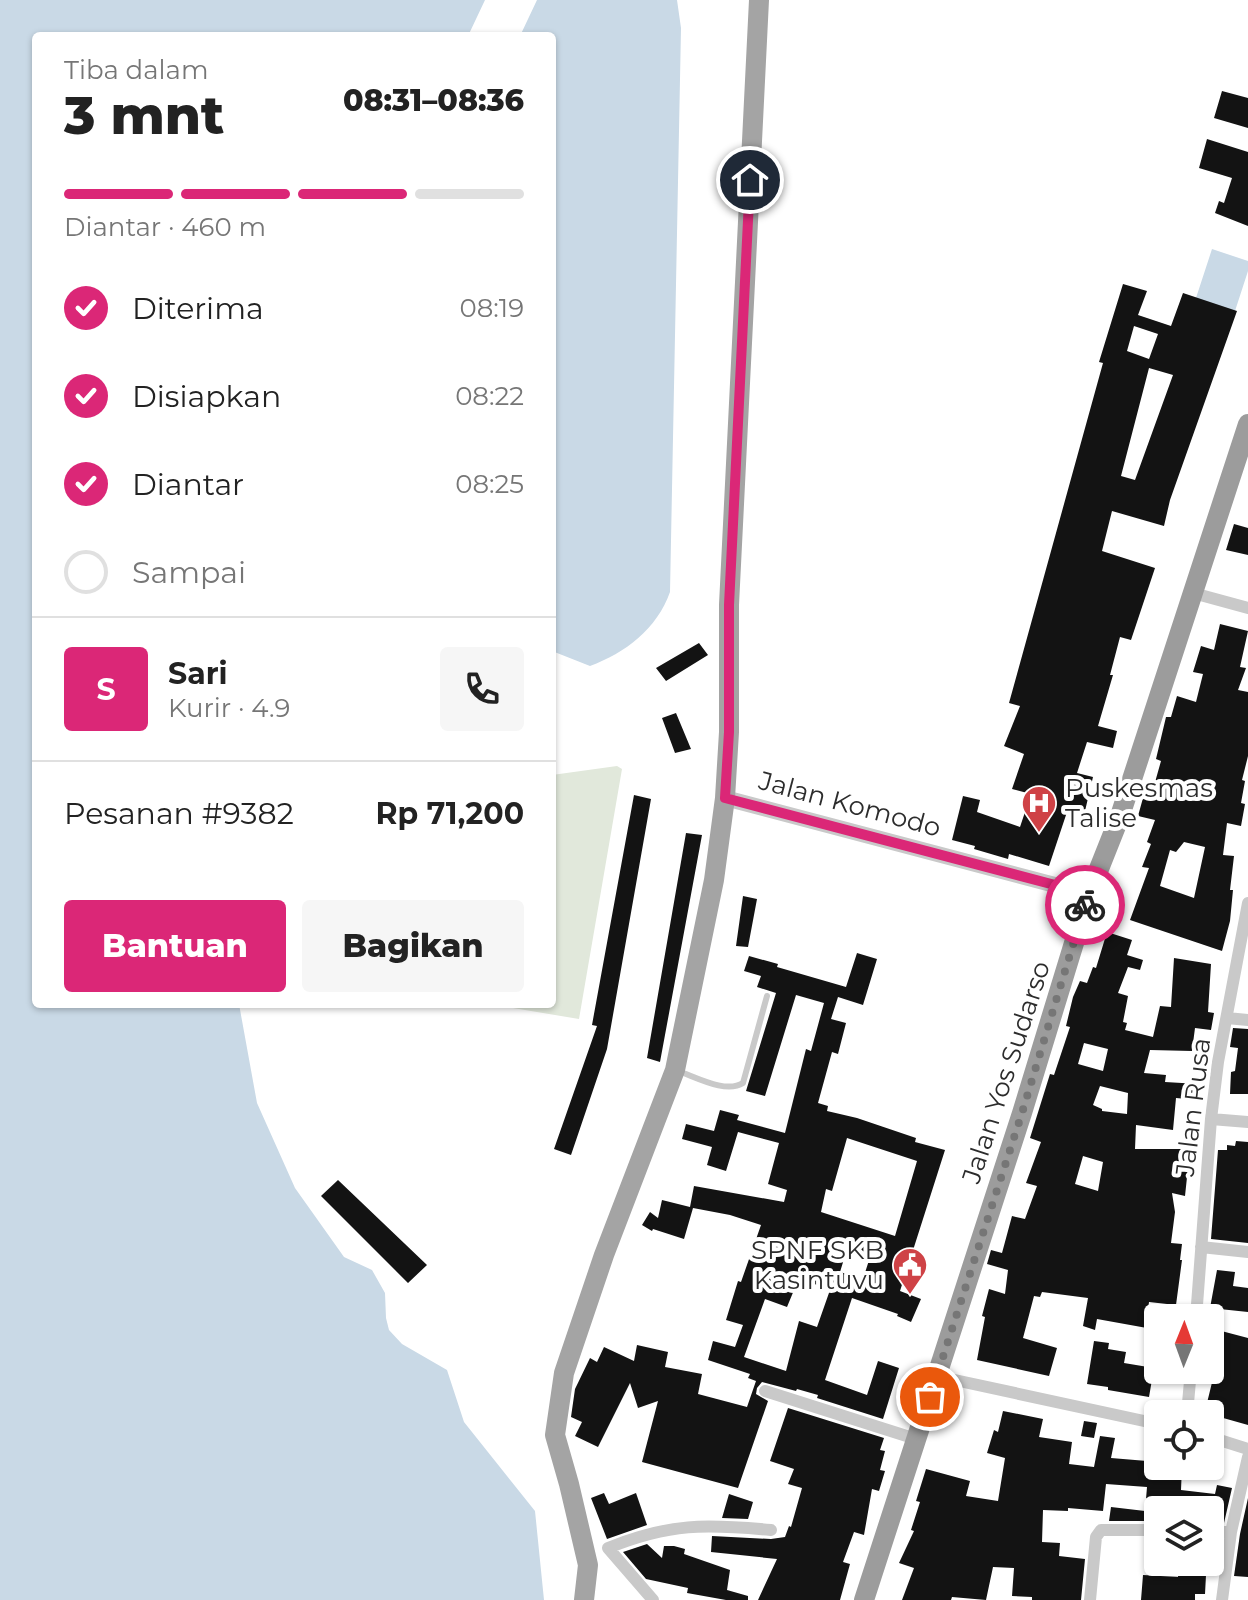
<!DOCTYPE html>
<html lang="id">
<head>
<meta charset="utf-8">
<style>
  :root { --surface:#fff; --page:#f6f6f6; --text:#222; --muted:#767676; --line:#e0e0e0; --accent:#db2777 }
  body { margin:0; font-family:Montserrat,sans-serif; background:var(--page); color:var(--text); height:100vh; display:flex; flex-direction:column; font-size:30px; white-space:nowrap }
  * { box-sizing:border-box; margin:0 }
  p { font-size:26px; color:var(--muted) }
  .icon { flex:none; width:44px; height:44px; fill:none; stroke:currentColor; stroke-width:2; stroke-linecap:round; stroke-linejoin:round }
  .map { position:relative; flex:1; overflow:hidden }
  .details { position:absolute; left:32px; top:32px; width:524px; height:976px; display:flex; flex-direction:column; background:var(--surface); border-radius:8px; box-shadow:0 2px 6px #0004 }
  .details>* { flex:none }
  .needle { width:52px; rotate:1deg }
  .tools { position:absolute; left:1144px; top:1304px; display:grid; gap:16px }
  .tools a { display:grid; place-items:center; width:80px; height:80px; border-radius:8px; background:var(--surface); box-shadow:0 2px 6px #0004; font-size:40px }
  .pin { position:absolute; display:grid; place-items:center; width:68px; height:68px; color:#fff; margin:-34px; border:4px solid #fff; border-radius:50%; box-shadow:0 2px 8px #0007 }
  .courier { position:absolute; display:grid; place-items:center; width:80px; height:80px; margin:-40px; border:6px solid #db2777; border-radius:50%; background:#fff; color:#222; box-shadow:0 2px 10px #0007 }
  .summary em { font-style:normal; font-weight:800 }
  .summary div { display:flex; flex-direction:column-reverse }
  .summary { display:flex; align-items:center; justify-content:space-between; height:136px; padding:0 32px }
  h1 { font-size:52px; font-weight:800; line-height:60px }
  .bar { display:grid; grid-template-columns:repeat(4,1fr); gap:12px 8px; align-content:center; height:96px; padding:0 32px }
  .bar i { height:10px; border-radius:6px; background:var(--line) }
  .bar .selected { background:var(--accent) }
  .bar p { grid-column:span 4 }
  .line { display:flex; align-items:center; gap:20px; padding:0 32px; border-top:2px solid var(--line) }
  .line div { flex:1 }
  .round { display:grid; place-items:center; flex:none; width:84px; height:84px; border-radius:8px; background:var(--page) }
  ol { padding:0 32px; list-style:none }
  li { display:flex; align-items:center; gap:24px; height:88px }
  li p { margin-inline-start:auto }
  li .icon { padding:8px; border-radius:50%; background:var(--accent); color:#fff; stroke-width:4 }
  li:last-child { color:var(--muted) }
  li i { width:44px; height:44px; border:4px solid var(--line); border-radius:50% }
  .cta { display:flex; gap:16px; margin-top:auto; padding:16px 32px }
  .cta a { flex:1; height:92px; border-radius:8px; background:var(--accent); color:#fff; font-size:32px; font-weight:800; line-height:92px; text-align:center }
  .cta a+a { background:var(--page); color:var(--text) }
  .map>svg:first-child { display:block }
  .green { fill:#e1e8db }
  .water { fill:#c9d9e6 }
  .building { fill:#131313; fill-rule:evenodd }
  .lines { fill:none; stroke-linecap:round; stroke-linejoin:round }
  .service { stroke:#c9c9c9; stroke-width:6 }
  .minor { stroke:#c9c9c9; stroke-width:12 }
  .tertiary { stroke:#c9c9c9; stroke-width:16 }
  .primary { stroke:#a4a4a4; stroke-width:20 }
  .trunk { stroke:#9c9c9c; stroke-width:20 }
  .done { stroke:#767676; stroke-width:8; stroke-dasharray:0 14.4 }
  .route { stroke:#db2777; stroke-width:10 }
  .labels { text-anchor:middle; stroke-width:8; stroke-linejoin:round; paint-order:stroke }
  .poi-label { font-size:26px; fill:#2c2c2c; stroke:#fff; text-anchor:start }
  .street-label { font-size:26px; fill:#2c2c2c; stroke:#fff }
</style>
</head>
<body>
<div class="map">
<svg width="1248" height="1600" viewBox="0 0 1248 1600">
  <rect width="100%" height="100%" fill="#fff"/>
  <!-- green -->
  <path class="green" d="M617,766L622,769L579,1019L513,1008V1004H552V775Z"/>
  <!-- water -->
  <path class="water" d="M0,0H485L468,36H36V1004H239L257,1103L295,1188L344,1257L372,1270L385,1293L386,1318L389,1330L402,1344L447,1370L464,1422L535,1511L544,1600H0Z
    M537,0H677L681,28L670,592C657,629 625,653 590,666L552,651V36H520Z
    M1212,249L1248,261V271L1235,311L1196,298Z"/>
  <!-- building -->
  <path class="building" d="M1222,91L1248,98V128L1214,118Z
    M1207,139L1248,152V226L1215,213L1219,201L1224,203L1232,178L1199,168Z
    M1123,284L1147,291L1138,315L1171,326L1183,293L1237,311L1170,500L1164,526L1112,511L1102,551L1155,568L1131,640L1120,637L1110,675H1113L1098,726L1117,731L1113,748L1087,742L1077,773L1093,777L1085,811L1069,806L1049,866L1009,854L1008,859L974,849L975,846L952,840L963,796L980,800L977,812L1020,827L1031,794L1012,789L1024,754L1004,746L1020,706L1009,703L1103,363L1099,362ZM1134,326L1158,334L1149,359L1127,351ZM1149,368L1173,375L1135,480L1121,476Z
    M1234,524L1248,528V555L1226,550Z
    M1220,624L1248,631L1240,667L1246,668L1238,690L1248,692V756L1242,780L1245,781L1241,803L1245,804L1241,826L1227,823L1223,855L1234,856L1230,890H1233L1230,921L1222,951L1130,920L1149,868L1142,867L1151,844L1147,842L1155,820L1138,816L1143,798L1150,800L1161,761L1156,759L1166,717H1171L1177,696L1196,702L1203,674L1193,672L1201,646L1214,650ZM1184,842L1205,847L1194,898L1160,886L1170,850L1176,852Z
    M699,643L708,655L666,681L656,668Z
    M676,713L691,749L675,753L662,718Z
    M634,795L651,799L607,1049L571,1155L554,1149L597,1026L592,1025Z
    M686,833L702,835L660,1062L647,1058Z
    M743,896L757,899L748,947L736,946Z
    M1107,932L1132,940L1127,955L1143,960L1140,970L1128,967L1118,993L1128,996L1123,1022L1127,1023L1125,1030L1153,1037L1160,1006L1171,1007L1174,958L1211,964L1208,1012L1214,1013L1211,1030L1195,1028L1192,1051L1150,1050L1144,1073L1166,1075L1165,1082L1199,1084L1198,1100L1176,1098L1173,1130L1136,1125L1135,1149H1190L1185,1196L1172,1193L1175,1212L1171,1243L1182,1244L1180,1260H1182L1176,1305L1149,1302L1148,1310L1158,1313V1330L1097,1319L1095,1330L1083,1326L1088,1298L1042,1292L1040,1297L1034,1296L1023,1338L1057,1348L1049,1376L977,1360L985,1317L982,1316L989,1289L1005,1294L1008,1270L987,1264L991,1250L1002,1253L1012,1216L1025,1219L1037,1186L1026,1183L1041,1142L1030,1138L1050,1074L1054,1075L1070,1027L1066,1026L1073,997L1080,981L1087,983L1093,967L1096,968ZM1084,1043L1108,1049L1103,1071L1078,1064ZM1100,1086L1128,1093L1127,1114L1102,1111V1109L1093,1105ZM1083,1156L1103,1162L1098,1191L1075,1184Z
    M857,953L877,959L863,1005L838,997L831,1019L846,1023L838,1054L832,1052L818,1103L828,1106L827,1111L857,1118L916,1138L915,1142L945,1150L900,1291L921,1299L911,1322L897,1316L898,1314L852,1298L825,1380L867,1395L878,1361L899,1368L883,1419L817,1398L818,1395L797,1389L796,1391L762,1382L757,1388L756,1394L768,1401L738,1488L642,1462L658,1401L638,1408L630,1383L598,1447L575,1436L582,1422L571,1417L575,1389L590,1358L597,1362L604,1347L634,1361L637,1345L668,1352L665,1367L702,1374L698,1394L747,1407L756,1381L748,1378L750,1374L708,1360L713,1341L735,1347L743,1325L726,1320L738,1281L741,1282L761,1225L730,1215L693,1208L684,1239L653,1229L652,1231L642,1225L650,1212L658,1218L662,1200L690,1207L694,1186L784,1202L787,1190L768,1184L779,1143L738,1132L726,1171L707,1165L712,1147L682,1139L686,1124L714,1131L720,1110L739,1115L737,1120L785,1133L806,1049L811,1051L824,1003L796,995L765,1096L746,1091L776,993L757,987L761,976L744,971L749,956L778,964L777,967L846,987ZM847,1138L917,1161L895,1236L821,1212L826,1189L832,1191ZM848,1246L871,1254L863,1279L840,1272ZM799,1278L830,1290L817,1327L799,1321L786,1371L744,1357L765,1299L787,1307Z
    M1233,1028L1248,1029V1094H1230L1231,1072L1235,1071L1238,1048L1230,1047Z
    M1236,1141L1248,1142V1243L1211,1239L1218,1150H1227V1145L1235,1146Z
    M338,1180L427,1265L408,1283L321,1196Z
    M1217,1270L1235,1272L1233,1286L1248,1288V1312L1210,1308Z
    M1210,1328L1248,1338V1425L1209,1414L1212,1404L1207,1403L1216,1366H1214L1218,1345L1210,1343Z
    M1094,1341L1109,1343L1108,1349L1126,1352L1124,1363L1154,1368L1149,1397L1108,1390V1387L1087,1384Z
    M788,1408L884,1438L880,1450L885,1451L880,1470L885,1471L879,1491L872,1489L864,1535L854,1532L843,1562L850,1564L840,1600H758L777,1559L711,1552L712,1536L771,1539L785,1537L789,1526L791,1527L802,1488L788,1484L794,1469L770,1461Z
    M1003,1411L1043,1419L1039,1437L1072,1442L1069,1464L1094,1467L1100,1436L1115,1438L1111,1458L1147,1461V1454H1158V1466H1182L1181,1490L1215,1494L1217,1485L1232,1488L1224,1523H1210V1510H1158V1521H1109L1111,1507L1145,1511L1147,1487L1106,1484L1103,1511L1068,1508V1511L1043,1510L1042,1542L1060,1543L1059,1556L1085,1559L1081,1600H1032V1597L1012,1596L1014,1568L993,1567L986,1600L952,1597L951,1600H902L914,1568L899,1563L914,1531L911,1530L920,1502L916,1501L926,1469L970,1481L966,1496L998,1501L1005,1458L987,1453L994,1430L998,1432Z
    M1084,1421L1097,1423L1094,1438L1081,1436Z
    M604,1493L609,1504L636,1493L647,1525L607,1539L591,1498Z
    M729,1494L753,1502L748,1519L722,1518Z
    M1248,1498V1577L1234,1576L1240,1534Z
    M1210,1541H1221L1216,1574L1206,1575L1205,1594H1195V1600H1141L1143,1575L1178,1577L1179,1562H1210Z
    M647,1544L662,1558L664,1546H674L685,1549L684,1554L730,1570L727,1590L748,1596V1600H726L687,1593L688,1588L646,1579L623,1552Z"/>
  <g class="lines">
    <!-- service -->
    <path class="service" d="M678,1071C696,1077 726,1094 743,1083L767,996"/>
    <!-- minor -->
    <path class="minor" d="M1193,593L1248,608
      M1227,1018L1248,1020
      M1211,1119L1248,1122
      M1201,1247L1248,1252
      M1196,1318L1211,1119L1218,1062L1248,903
      M936,1376L1158,1424
      M765,1391L916,1439
      M1187,1414L1191,1370
      M1210,1437L1248,1449
      M1210,1532H1231
      M653,1600L608,1548C670,1523 705,1524 771,1530
      M1090,1600L1096,1537L1101,1530H1158
      M1222,1600L1231,1532L1248,1457"/>
    <!-- tertiary -->
    <path class="tertiary" d="M725,798L1089,894"/>
    <!-- primary -->
    <path class="primary" d="M584,1600L588,1565L569,1484L555,1435L564,1373L604,1255L675,1070L714,880L725,798L729,732V605L759,0"/>
    <!-- trunk -->
    <path class="trunk" d="M864,1600L1022,1113L1089,894L1120,816L1248,424"/>
  </g>
  <g class="lines">
    <!-- done -->
    <path class="done" d="M930,1397L1022,1113L1085,905"/>
    <!-- route -->
    <path class="route" d="M750,180L729,605V732L725,798L1089,894L1085,905"/>
  </g>
  <!-- icons -->
  <defs>
    <g id="hospital-pin" transform="scale(1.8)"><path d="M0 17L-7.5 6A9.5 9.5 0 1 1 7.5 6Z" fill="#cf4246" stroke="#fff"/><path d="M-5-5h3v3.5h4V-5h3V5h-3V1.5h-4V5h-3Z" fill="#fff"/></g>
    <g id="civic-pin" transform="scale(1.8)"><path d="M0 17L-7.5 6A9.5 9.5 0 1 1 7.5 6Z" fill="#cf4246" stroke="#fff"/><path d="M-.6-6.5H3V-4.5H.6V-3L4-1V1h2V6H-6V1h2V-1L-.6-3ZM-1.2 2.5V6h2.4V2.5Z" fill="#fff"/></g>
  </defs>
  <g fill-rule="evenodd">
    <use href="#hospital-pin" x="1039" y="803"/>
    <use href="#civic-pin" x="910" y="1265"/>
  </g>
  <g class="labels">
    <!-- poi labels -->
    <g class="poi-label">
      <text x="1065" y="797">Puskesmas<tspan x="1065" dy="30">Talise</tspan></text>
      <text x="884" y="1259" text-anchor="end">SPNF SKB<tspan x="884" dy="30">Kasintuvu</tspan></text>
    </g>
    <!-- street labels -->
    <g class="street-label">
      <text transform="translate(850 804) rotate(15)" y="9">Jalan Komodo</text>
      <text transform="translate(1006 1072) rotate(-72)" y="9">Jalan Yos Sudarso</text>
      <text transform="translate(1193 1107) rotate(-83)" y="9">Jalan Rusa</text>
    </g>
  </g>
</svg>
<div class="tools">
<a><svg class="needle" viewBox="-14 -14 28 28"><path d="M0-13l5 13h-10z" fill="#e53935"/><path d="M0 13l5-13h-10z" fill="#767676"/></svg></a>
<a><svg class="icon" aria-label="locate" viewBox="0 0 24 24"><circle cx="12" cy="12" r="6"/><path d="M12 2v4M12 18v4M2 12h4M18 12h4"/></svg></a>
<a><svg class="icon" aria-label="layers" viewBox="0 0 24 24"><path d="M12 4l9 5-9 5-9-5zM3 14l9 5 9-5"/></svg></a>
</div>
<div class="pin" style="left:930px;top:1397px;background:#ea580c"><svg class="icon" aria-label="bag" viewBox="0 0 24 24"><path d="M5 8h14l-1 12H6zM9 8a3 3 0 0 1 6 0"/></svg></div>
<div class="pin" style="left:750px;top:180px;background:#1f2937"><svg class="icon" aria-label="home" viewBox="0 0 24 24"><path d="M3 11l9-7 9 7M6 9v11h12V9"/></svg></div>
<div class="courier" style="left:1085px;top:905px"><svg class="icon" aria-label="bike" viewBox="0 0 24 24"><circle cx="6" cy="16" r="4"/><circle cx="18" cy="16" r="4"/><path d="M6 16l4-8h5l3 8M10 8l3 8H6M13 5h3"/></svg></div>
<section class="details">
<div class="summary"><div><h1>3 mnt</h1><p>Tiba dalam</p></div><em>08:31–08:36</em></div>
<div class="bar"><i class="selected"></i><i class="selected"></i><i class="selected"></i><i></i><p>Diantar · 460 m</p></div>
<ol>
<li><svg class="icon" aria-label="check" viewBox="0 0 24 24"><path d="M5 12l5 5 9-10"/></svg>Diterima<p>08:19</p></li>
<li><svg class="icon" aria-label="check" viewBox="0 0 24 24"><path d="M5 12l5 5 9-10"/></svg>Disiapkan<p>08:22</p></li>
<li><svg class="icon" aria-label="check" viewBox="0 0 24 24"><path d="M5 12l5 5 9-10"/></svg>Diantar<p>08:25</p></li>
<li><i></i>Sampai</li>
</ol>
<div class="line" style="height:144px"><b class="round" style="background:var(--accent);color:#fff">S</b><div><b>Sari</b><p>Kurir · 4.9</p></div><a class="round"><svg class="icon" aria-label="phone" viewBox="0 0 24 24"><path d="M5 4h4l2 5-3 2q2 4 5 5l2-3 5 2v4C11 20 4 13 5 4z"/></svg></a></div>
<div class="line" style="height:104px"><div>Pesanan #9382</div><b>Rp 71,200</b></div>
<div class="cta"><a>Bantuan</a><a>Bagikan</a></div>
</section>
</div>
</body>
</html>
